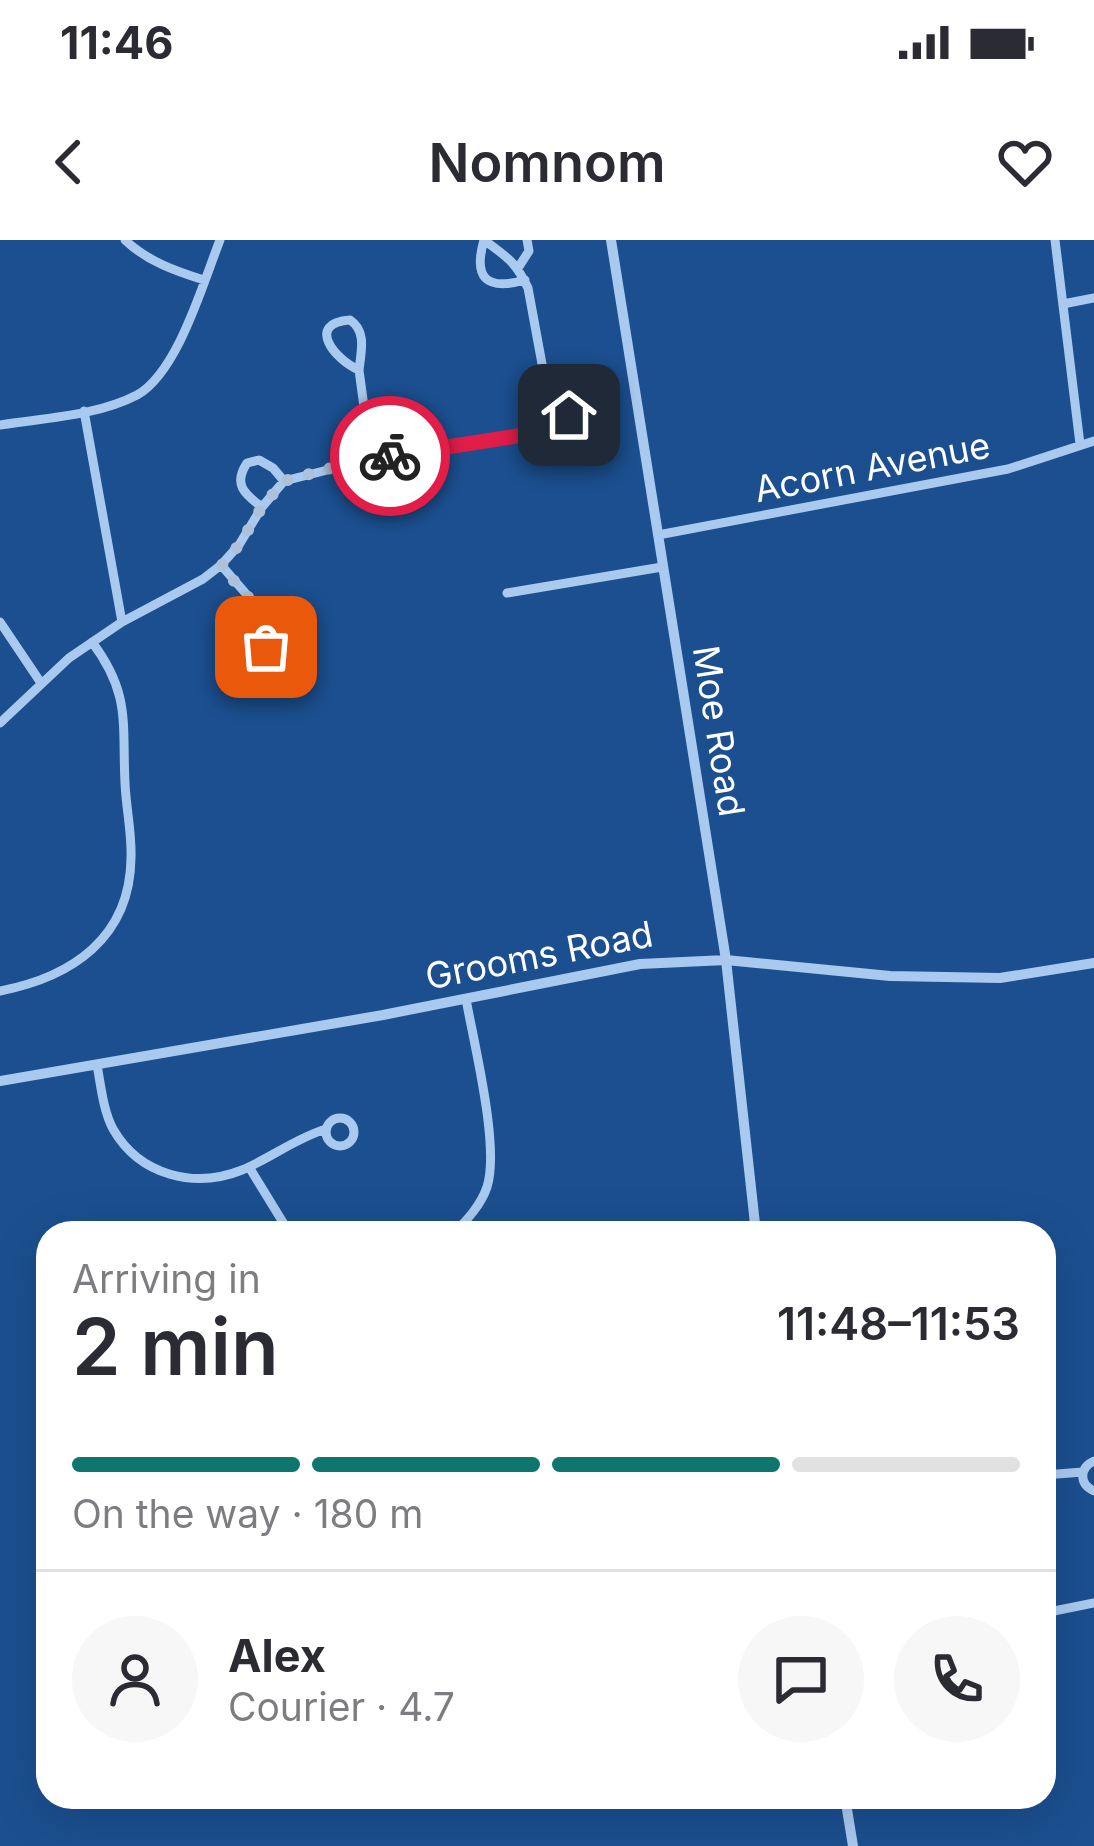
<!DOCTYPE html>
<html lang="en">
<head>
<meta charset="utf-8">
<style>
  :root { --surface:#fff; --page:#f7f7f7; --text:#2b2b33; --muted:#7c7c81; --line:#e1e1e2; --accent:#0f766e }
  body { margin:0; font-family:Inter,sans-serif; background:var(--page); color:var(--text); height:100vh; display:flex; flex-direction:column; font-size:45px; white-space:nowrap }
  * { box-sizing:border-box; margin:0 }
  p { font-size:39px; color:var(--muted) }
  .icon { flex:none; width:66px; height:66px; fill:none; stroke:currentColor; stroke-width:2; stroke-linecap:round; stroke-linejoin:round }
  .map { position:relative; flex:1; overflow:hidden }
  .drawer { position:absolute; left:36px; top:981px; width:1020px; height:588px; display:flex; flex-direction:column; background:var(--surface); border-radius:36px; box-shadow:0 12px 48px #0002 }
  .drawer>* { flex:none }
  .pin { position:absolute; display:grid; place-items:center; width:102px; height:102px; color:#fff; margin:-51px; border-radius:24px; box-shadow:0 6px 18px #0006 }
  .courier { position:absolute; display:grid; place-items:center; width:120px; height:120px; margin:-60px; border:9px solid #e11d48; border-radius:50%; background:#fff; color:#222; box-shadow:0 3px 15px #0007 }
  .head em { font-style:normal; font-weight:600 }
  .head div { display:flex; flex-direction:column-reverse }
  .head { display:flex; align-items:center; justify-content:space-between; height:204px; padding:0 36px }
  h1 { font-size:78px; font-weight:600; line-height:90px }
  .bar { display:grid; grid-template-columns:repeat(4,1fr); gap:18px 12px; align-content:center; height:144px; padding:0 36px }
  .bar i { height:15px; border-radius:9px; background:var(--line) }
  .bar .current { background:var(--accent) }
  .bar p { grid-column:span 4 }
  .line { display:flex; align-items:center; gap:30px; padding:0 36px; border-top:3px solid var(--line) }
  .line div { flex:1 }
  .round { display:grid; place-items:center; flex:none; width:126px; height:126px; border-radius:63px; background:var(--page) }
  .status { display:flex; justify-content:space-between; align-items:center; height:84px; padding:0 60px; background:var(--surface); direction:ltr }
  .status svg { height:33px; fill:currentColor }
  header { display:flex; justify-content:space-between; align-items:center; height:156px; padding:0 36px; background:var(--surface); font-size:54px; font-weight:600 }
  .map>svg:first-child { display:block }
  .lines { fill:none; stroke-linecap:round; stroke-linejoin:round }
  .minor { stroke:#a9c9ee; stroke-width:9 }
  .tertiary { stroke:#a9c9ee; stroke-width:10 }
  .done { stroke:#afc1d8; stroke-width:12; stroke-dasharray:0 21.6 }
  .route { stroke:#e11d48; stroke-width:15 }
  .labels { text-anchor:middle; stroke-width:9; stroke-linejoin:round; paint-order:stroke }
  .street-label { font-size:36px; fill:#fff; stroke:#1b4f8f }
</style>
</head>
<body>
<div class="status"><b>11:46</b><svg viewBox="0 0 49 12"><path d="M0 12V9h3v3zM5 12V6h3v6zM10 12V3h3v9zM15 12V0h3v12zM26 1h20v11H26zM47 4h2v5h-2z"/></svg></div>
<header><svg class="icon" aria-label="back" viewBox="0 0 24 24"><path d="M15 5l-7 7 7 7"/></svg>Nomnom<svg class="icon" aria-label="heart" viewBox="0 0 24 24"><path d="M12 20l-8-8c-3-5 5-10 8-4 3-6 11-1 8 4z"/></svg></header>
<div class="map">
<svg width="1094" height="1606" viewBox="0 0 1094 1606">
  <rect width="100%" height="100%" fill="#1b4f8f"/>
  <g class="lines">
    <!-- minor -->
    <path class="minor" d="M125,0C147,21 175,31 204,40
      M1055,0L1080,204
      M518,28L529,11L527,0
      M525,40C486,51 473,38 484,0C507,17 515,21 528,48L547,151L541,179L530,191
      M1063,64L1094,58
      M350,80C367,91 361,112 359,130C335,120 305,83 350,80Z
      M359,130L371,219
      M84,171L122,382
      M0,185C44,178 97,176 137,155C178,132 203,43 220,0
      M262,267C244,254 233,244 247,223L259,220L273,228L284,241L371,219L523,195L530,191C543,199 558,201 568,188L569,175L558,164L547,159
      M658,295L1008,229L1094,201
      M221,325L261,371L265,384
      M507,353L662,327
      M0,382L41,443
      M255 395a12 12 0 1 1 24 0a12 12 0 1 1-24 0Z
      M0,483L69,418L122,382L203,339L221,325L239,305L262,267L284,241
      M0,751C72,737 130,698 131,618C132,593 126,568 125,543C122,483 131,454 92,402
      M97,825C101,846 103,870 113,889C140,936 195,949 242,930C271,918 296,898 326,889
      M326 892a14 14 0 1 1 28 0a14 14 0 1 1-28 0Z
      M249,927L284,984L294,993
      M454,993C467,980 481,965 487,947C500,907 474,804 466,759
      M1094,1221C1079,1228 1079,1244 1094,1251
      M1044,1235L1083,1232
      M1044,1373L1094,1363"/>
    <!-- tertiary -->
    <path class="tertiary" d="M611,0L726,720L756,993
      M0,841L383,775L640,724L726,720L890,736L1000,738L1094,723
      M845,1557L853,1606"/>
  </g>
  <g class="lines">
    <!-- done -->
    <path class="done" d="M266,407L256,398L257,389L265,384L263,374L221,326L239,305L262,267L284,241L327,229L390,216"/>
    <!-- route -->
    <path class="route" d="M390,216L523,195L530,191C543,199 558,202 568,188L569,175"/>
  </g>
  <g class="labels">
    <!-- street labels -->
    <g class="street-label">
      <text transform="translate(872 227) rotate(-11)" y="13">Acorn Avenue</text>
      <text transform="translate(719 491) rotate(81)" y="13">Moe Road</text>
      <text transform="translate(539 715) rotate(-11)" y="13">Grooms Road</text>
    </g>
  </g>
</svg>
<div class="pin" style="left:266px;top:407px;background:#ea580c"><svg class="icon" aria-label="bag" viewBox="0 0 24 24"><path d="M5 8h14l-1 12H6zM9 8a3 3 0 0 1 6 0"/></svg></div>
<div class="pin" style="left:569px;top:175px;background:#1f2937"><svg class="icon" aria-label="home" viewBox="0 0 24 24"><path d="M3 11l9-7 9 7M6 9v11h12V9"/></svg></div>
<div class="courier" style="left:390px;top:216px"><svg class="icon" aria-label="bike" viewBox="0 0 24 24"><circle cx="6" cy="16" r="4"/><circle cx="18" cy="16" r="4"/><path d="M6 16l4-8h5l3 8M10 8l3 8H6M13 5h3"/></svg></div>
<section class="drawer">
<div class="head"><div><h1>2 min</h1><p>Arriving in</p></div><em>11:48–11:53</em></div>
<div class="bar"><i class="current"></i><i class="current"></i><i class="current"></i><i></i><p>On the way · 180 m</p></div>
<div class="line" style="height:216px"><a class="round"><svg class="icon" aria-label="person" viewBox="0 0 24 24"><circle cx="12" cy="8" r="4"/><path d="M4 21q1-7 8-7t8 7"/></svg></a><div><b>Alex</b><p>Courier · 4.7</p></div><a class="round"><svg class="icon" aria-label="chat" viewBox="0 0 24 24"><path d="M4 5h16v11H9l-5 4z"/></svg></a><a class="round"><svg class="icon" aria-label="phone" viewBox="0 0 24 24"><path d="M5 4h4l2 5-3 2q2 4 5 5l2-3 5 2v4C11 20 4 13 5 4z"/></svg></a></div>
</section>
</div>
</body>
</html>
